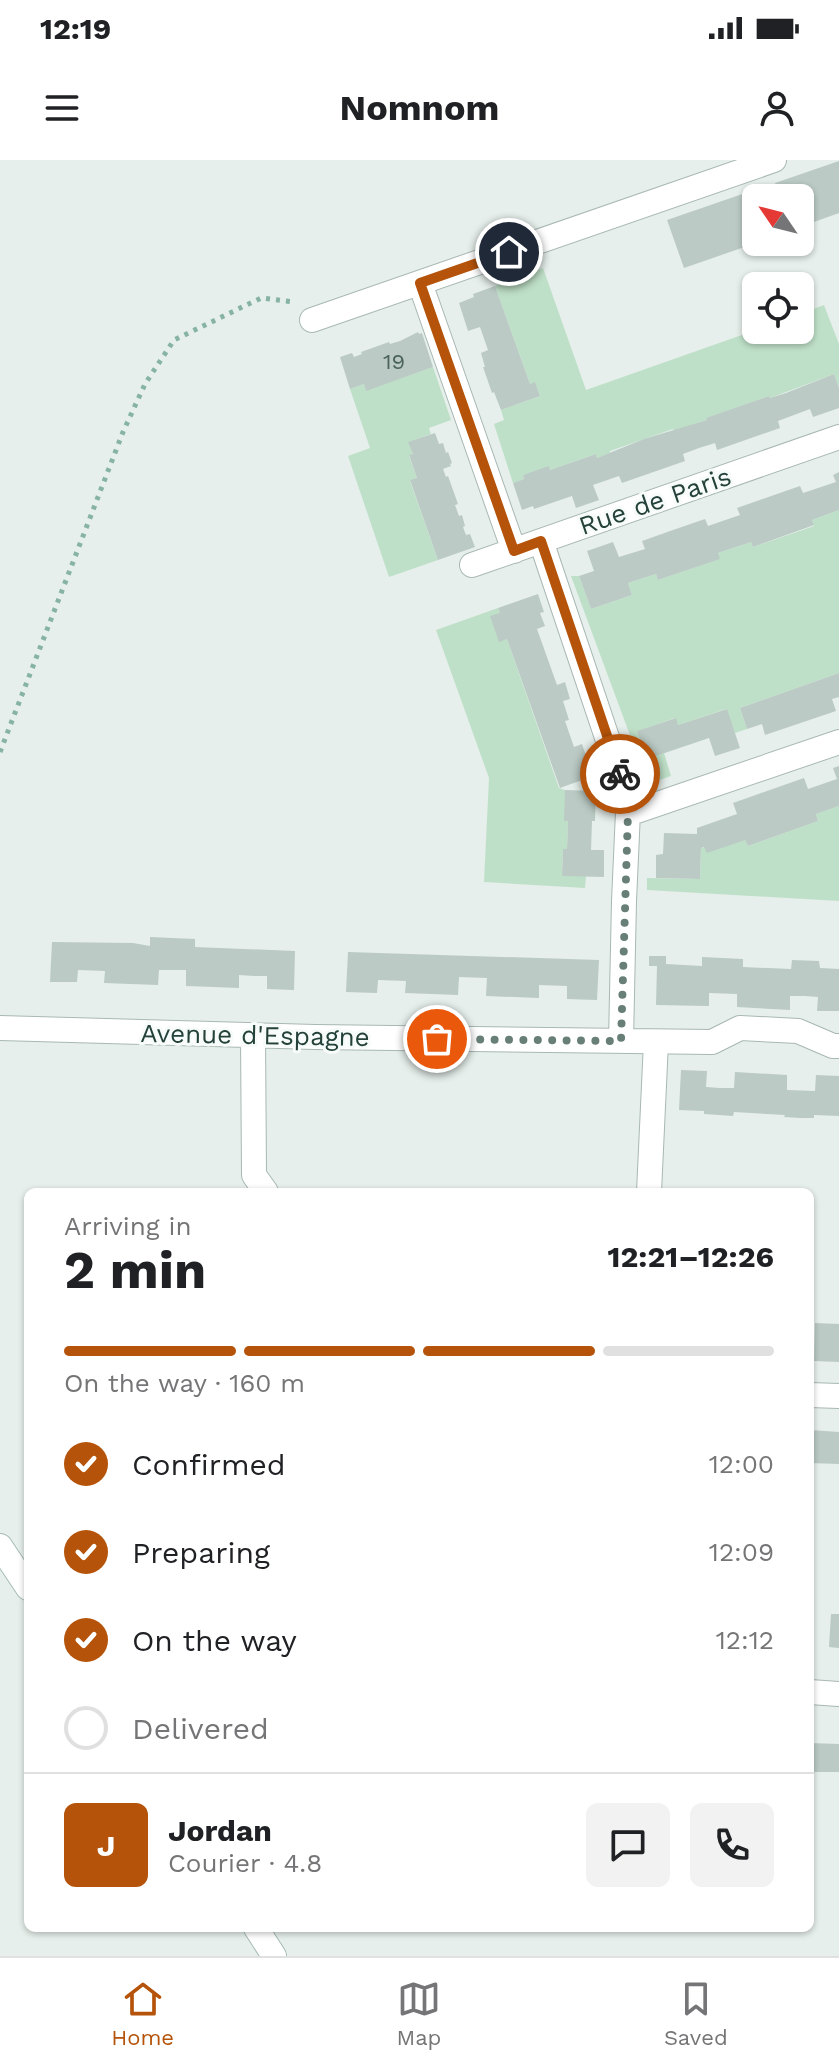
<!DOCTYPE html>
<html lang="en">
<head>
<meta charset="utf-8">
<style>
  :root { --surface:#fff; --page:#f2f2f2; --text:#202124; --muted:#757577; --line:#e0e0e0; --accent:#b45309 }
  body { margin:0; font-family:"Work Sans",sans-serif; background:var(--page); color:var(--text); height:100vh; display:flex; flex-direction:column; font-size:30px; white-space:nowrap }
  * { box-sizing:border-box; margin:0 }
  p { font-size:26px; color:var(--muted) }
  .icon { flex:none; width:44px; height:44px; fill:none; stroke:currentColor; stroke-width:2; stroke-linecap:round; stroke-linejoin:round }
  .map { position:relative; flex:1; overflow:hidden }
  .drawer { position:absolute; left:24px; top:1028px; width:790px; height:744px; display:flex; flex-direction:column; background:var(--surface); border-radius:12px; box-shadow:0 2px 6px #0004 }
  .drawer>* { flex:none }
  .needle { width:52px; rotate:305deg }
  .buttons { position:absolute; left:742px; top:24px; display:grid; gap:16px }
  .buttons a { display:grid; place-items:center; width:72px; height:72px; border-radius:12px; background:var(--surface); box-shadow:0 2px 6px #0004; font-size:40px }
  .pin { position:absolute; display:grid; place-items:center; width:68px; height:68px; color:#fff; margin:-34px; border:4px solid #fff; border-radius:50%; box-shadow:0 2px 8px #0007 }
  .courier { position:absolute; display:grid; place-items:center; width:80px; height:80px; margin:-40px; border:6px solid #b45309; border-radius:50%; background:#fff; color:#222; box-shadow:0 2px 10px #0007 }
  .overview em { font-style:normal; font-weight:700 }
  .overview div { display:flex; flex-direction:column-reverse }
  .overview { display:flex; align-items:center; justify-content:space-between; height:136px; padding:0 40px }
  h1 { font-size:52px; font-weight:700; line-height:60px }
  .bar { display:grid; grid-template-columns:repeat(4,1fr); gap:12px 8px; align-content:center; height:96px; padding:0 40px }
  .bar i { height:10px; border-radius:6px; background:var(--line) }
  .bar .active { background:var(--accent) }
  .bar p { grid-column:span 4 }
  .line { display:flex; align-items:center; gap:20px; padding:0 40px; border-top:2px solid var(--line) }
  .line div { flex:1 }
  .round { display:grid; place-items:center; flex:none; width:84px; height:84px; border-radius:12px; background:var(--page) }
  ol { padding:0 40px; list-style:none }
  li { display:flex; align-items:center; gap:24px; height:88px }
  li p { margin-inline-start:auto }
  li .icon { padding:8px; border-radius:50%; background:var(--accent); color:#fff; stroke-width:4 }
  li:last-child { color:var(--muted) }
  li i { width:44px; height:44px; border:4px solid var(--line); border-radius:50% }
  .status { display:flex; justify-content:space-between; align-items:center; height:56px; padding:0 40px; background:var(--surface); direction:ltr }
  .status svg { height:22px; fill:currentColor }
  header { display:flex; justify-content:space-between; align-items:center; height:104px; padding:0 40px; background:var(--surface); font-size:36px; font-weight:700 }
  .dock { display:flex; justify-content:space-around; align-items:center; height:112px; border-top:2px solid var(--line); background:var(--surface); font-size:22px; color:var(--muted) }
  .dock a { display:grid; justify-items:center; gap:4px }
  .dock .active { color:var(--accent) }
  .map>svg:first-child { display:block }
  .green { fill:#bfe0c8 }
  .building { fill:#bbcac4 }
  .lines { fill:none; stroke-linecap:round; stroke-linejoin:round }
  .street-casing { stroke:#a8b8b2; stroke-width:26 }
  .secondary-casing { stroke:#a4bbb3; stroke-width:26 }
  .path { stroke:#86b3a5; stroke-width:5; stroke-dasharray:4 6; stroke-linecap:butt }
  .street { stroke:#fff; stroke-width:24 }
  .secondary { stroke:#fff; stroke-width:24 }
  .done { stroke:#687f78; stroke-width:8; stroke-dasharray:0 14.4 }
  .route { stroke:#b45309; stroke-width:10 }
  .labels { text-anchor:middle; stroke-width:6; stroke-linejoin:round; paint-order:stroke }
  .number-label { font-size:22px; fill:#4a645c }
  .street-label { font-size:26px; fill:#24423a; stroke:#f7fbf9 }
</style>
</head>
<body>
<div class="status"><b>12:19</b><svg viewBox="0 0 49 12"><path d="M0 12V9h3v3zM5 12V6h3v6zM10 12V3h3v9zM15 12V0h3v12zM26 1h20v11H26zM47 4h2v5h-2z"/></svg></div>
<header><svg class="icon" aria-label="menu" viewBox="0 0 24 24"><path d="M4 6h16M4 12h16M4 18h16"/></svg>Nomnom<svg class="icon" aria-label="person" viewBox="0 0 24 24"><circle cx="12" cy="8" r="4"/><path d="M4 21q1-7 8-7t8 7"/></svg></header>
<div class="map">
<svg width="839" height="1796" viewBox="0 0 839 1796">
  <rect width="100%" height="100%" fill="#e6efeb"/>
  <!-- green -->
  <path class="green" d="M543,108L586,230L756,170H800V154L824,145L839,184V228L834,214L770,238L769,236L707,258V260L674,271L673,269L610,291V293L597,298L596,294L550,310L549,307L523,315L524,319L513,323L494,264L504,260L501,250L540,236L535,223L530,224L495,126Z
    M433,207L451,260L429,268L431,274L409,282L413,294L409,296L417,318L410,321L438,400L389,417L348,296L370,288L350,229L364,224L367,230Z
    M839,350V513L740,548L747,569L735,573L726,549L678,565L675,558L638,571L647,599L664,593L671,616L648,624L571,416H579L591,449L632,435L628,423L656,414L658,420L719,399L718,393L751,382L753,387L814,366L812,360Z
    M498,448L500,453L499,481L507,479L559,628L565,630L568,661L567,689H563L562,715L586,716L585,728L484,722L489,618L436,470Z
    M839,646V741L647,730V718L700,719L701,688L745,680L748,686L818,661L816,654Z"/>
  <!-- building -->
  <path class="building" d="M839,1V53L800,67V38H780L775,23Z
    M754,30L757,38L756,83L684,108L667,60Z
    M495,126L530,224L535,222L540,236L501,250L494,232L492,233L483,207H485L481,193L488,190L480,167L468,171L459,143L474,137L473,134Z
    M418,172L419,174L422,173L433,207L366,231L364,224L350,229L340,197L352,193L354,197L362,194L361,192L389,182L390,184L400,181Z
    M834,214L839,228V248L813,257L810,249L778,261L780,268L717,290L715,283L699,288L683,294L685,301L622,323L619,316L593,325L599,340L576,348L572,336L534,349L533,346L522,350L513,323L524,319L523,315L549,306L550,310L596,294L597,298L644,279L707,260L706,258L769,236L770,238L786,233Z
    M435,273L439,284L443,283L446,293L448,292L452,303L450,304L451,306L443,309L446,317L448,316L458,344L455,345L459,356L462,355L465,366L463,367L466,375L470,374L475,387L438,400L410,320L417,318L409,295L413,294L408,282Z
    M839,312V350L812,360L814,365L753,387L751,382L718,393L720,399L658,420L656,414L628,423L632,435L591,449L579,416L594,411L587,391L613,382L619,397L645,389L642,381L673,370L705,359L708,366L740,355L737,348L800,326L803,333L836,322L833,315Z
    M538,434L544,452L540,453L545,466L537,469L557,525L565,522L570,539L563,541L569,560L565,561L574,587L582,584L593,616L560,628L507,479L499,482L490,456L500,453L498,448Z
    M839,513V537L832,539L836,551L765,575L762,564L747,569L740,548Z
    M727,549L740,588L715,596L709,578L647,599L637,571L676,558L678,565Z
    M839,606V646L816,654L818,661L748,686L745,680L707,693L704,687L701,688L700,719L656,718V695L663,694L664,673L697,674V668L737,654L733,643L804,618L808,629L837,619L833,608Z
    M565,630L596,631L595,661H592L591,690H604V717L562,716L563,689H567L568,661H564Z
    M150,777L195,779V787L295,791L294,830L267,829V816H254L239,815V828L186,826V810H159L158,825L104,823L105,811L78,810L77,822H50L52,782L133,783L150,786Z
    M348,792L599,800L597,840L567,839V826L539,825V838L486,836L487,818L459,817L458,835L405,833L406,821L378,820L377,833L346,832Z
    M649,796H666V804L702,806V797L743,799V807L791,809L792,800L819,801L820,808L839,809V851H817L818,837L805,836H790V850L737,847V834L709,833V846L656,845L657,806H649Z
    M681,910L707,911L706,927L720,928H734L735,912L787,915V930L815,931L816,915L839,916V956L814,955V958H800L784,957L785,955L734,952L733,956L704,954V951L679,950Z
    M815,1163L839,1164V1202L814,1201Z
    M810,1270L839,1272V1304L810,1303Z
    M831,1454H839V1488L829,1487Z
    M810,1583L839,1584V1612H810Z"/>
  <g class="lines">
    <!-- street casing -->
    <g class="street-casing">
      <path id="street" d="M420,123L514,391
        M312,160L774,0
        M541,381L625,631L628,652L624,741L621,881
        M472,405L839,277
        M628,652L637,651L839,582
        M0,868L315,877L712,882L740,868L798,871L833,886H839
        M253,875L254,1015L266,1032
        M649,1032L656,882
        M810,1235L839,1236
        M810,1532L839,1534"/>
    </g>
    <!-- secondary casing -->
    <g class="secondary-casing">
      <path id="secondary" d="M0,1386L28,1428
        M256,1768L274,1796"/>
    </g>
    <!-- path -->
    <path class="path" d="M0,592L123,272L145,224L174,180L261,138L295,142"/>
    <!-- street -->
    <use href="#street" class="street"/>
    <!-- secondary -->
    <use href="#secondary" class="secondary"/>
  </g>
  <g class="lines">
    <!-- done -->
    <path class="done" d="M437,879L621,881L628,652L625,631L620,614"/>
    <!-- route -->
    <path class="route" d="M509,92L420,123L514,391L541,381L620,614"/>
  </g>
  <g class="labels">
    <!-- number labels -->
    <g class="number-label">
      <text x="394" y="209">19</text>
    </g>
    <!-- street labels -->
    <g class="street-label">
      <text transform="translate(655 341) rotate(-19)" y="9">Rue de Paris</text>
      <text transform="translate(255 875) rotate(1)" y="9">Avenue d'Espagne</text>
    </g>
  </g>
</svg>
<div class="buttons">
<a><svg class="needle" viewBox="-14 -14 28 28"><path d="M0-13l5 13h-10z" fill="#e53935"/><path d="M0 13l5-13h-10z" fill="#757577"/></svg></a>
<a><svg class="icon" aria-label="locate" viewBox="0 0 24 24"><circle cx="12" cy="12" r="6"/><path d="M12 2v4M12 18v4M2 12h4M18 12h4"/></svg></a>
</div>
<div class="pin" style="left:437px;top:879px;background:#ea580c"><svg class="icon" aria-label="bag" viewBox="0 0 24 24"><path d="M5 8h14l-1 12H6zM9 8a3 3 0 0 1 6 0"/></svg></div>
<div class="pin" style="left:509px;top:92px;background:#1f2937"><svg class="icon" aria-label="home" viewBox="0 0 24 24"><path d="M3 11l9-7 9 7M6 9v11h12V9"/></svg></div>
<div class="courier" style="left:620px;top:614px"><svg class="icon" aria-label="bike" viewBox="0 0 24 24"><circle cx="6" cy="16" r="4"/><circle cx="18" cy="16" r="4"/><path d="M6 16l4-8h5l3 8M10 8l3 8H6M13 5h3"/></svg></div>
<section class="drawer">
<div class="overview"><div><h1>2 min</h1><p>Arriving in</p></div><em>12:21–12:26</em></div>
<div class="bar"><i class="active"></i><i class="active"></i><i class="active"></i><i></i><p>On the way · 160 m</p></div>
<ol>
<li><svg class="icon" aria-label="check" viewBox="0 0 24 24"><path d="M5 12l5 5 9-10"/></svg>Confirmed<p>12:00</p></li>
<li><svg class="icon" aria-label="check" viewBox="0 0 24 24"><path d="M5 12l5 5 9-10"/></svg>Preparing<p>12:09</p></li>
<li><svg class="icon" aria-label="check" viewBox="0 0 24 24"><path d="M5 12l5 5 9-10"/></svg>On the way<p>12:12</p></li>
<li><i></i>Delivered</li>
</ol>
<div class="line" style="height:144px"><b class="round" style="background:var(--accent);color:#fff">J</b><div><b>Jordan</b><p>Courier · 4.8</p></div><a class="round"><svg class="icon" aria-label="chat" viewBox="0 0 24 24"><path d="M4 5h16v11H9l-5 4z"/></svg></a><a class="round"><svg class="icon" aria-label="phone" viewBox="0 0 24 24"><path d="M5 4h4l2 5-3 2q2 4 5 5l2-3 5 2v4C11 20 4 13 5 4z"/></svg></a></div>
</section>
</div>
<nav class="dock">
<a class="active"><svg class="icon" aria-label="home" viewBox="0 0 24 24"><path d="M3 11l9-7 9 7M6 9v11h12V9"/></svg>Home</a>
<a><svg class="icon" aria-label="map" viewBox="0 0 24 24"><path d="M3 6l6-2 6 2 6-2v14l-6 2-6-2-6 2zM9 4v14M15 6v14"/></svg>Map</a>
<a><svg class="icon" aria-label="saved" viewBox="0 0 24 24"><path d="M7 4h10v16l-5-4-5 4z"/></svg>Saved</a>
</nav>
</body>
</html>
